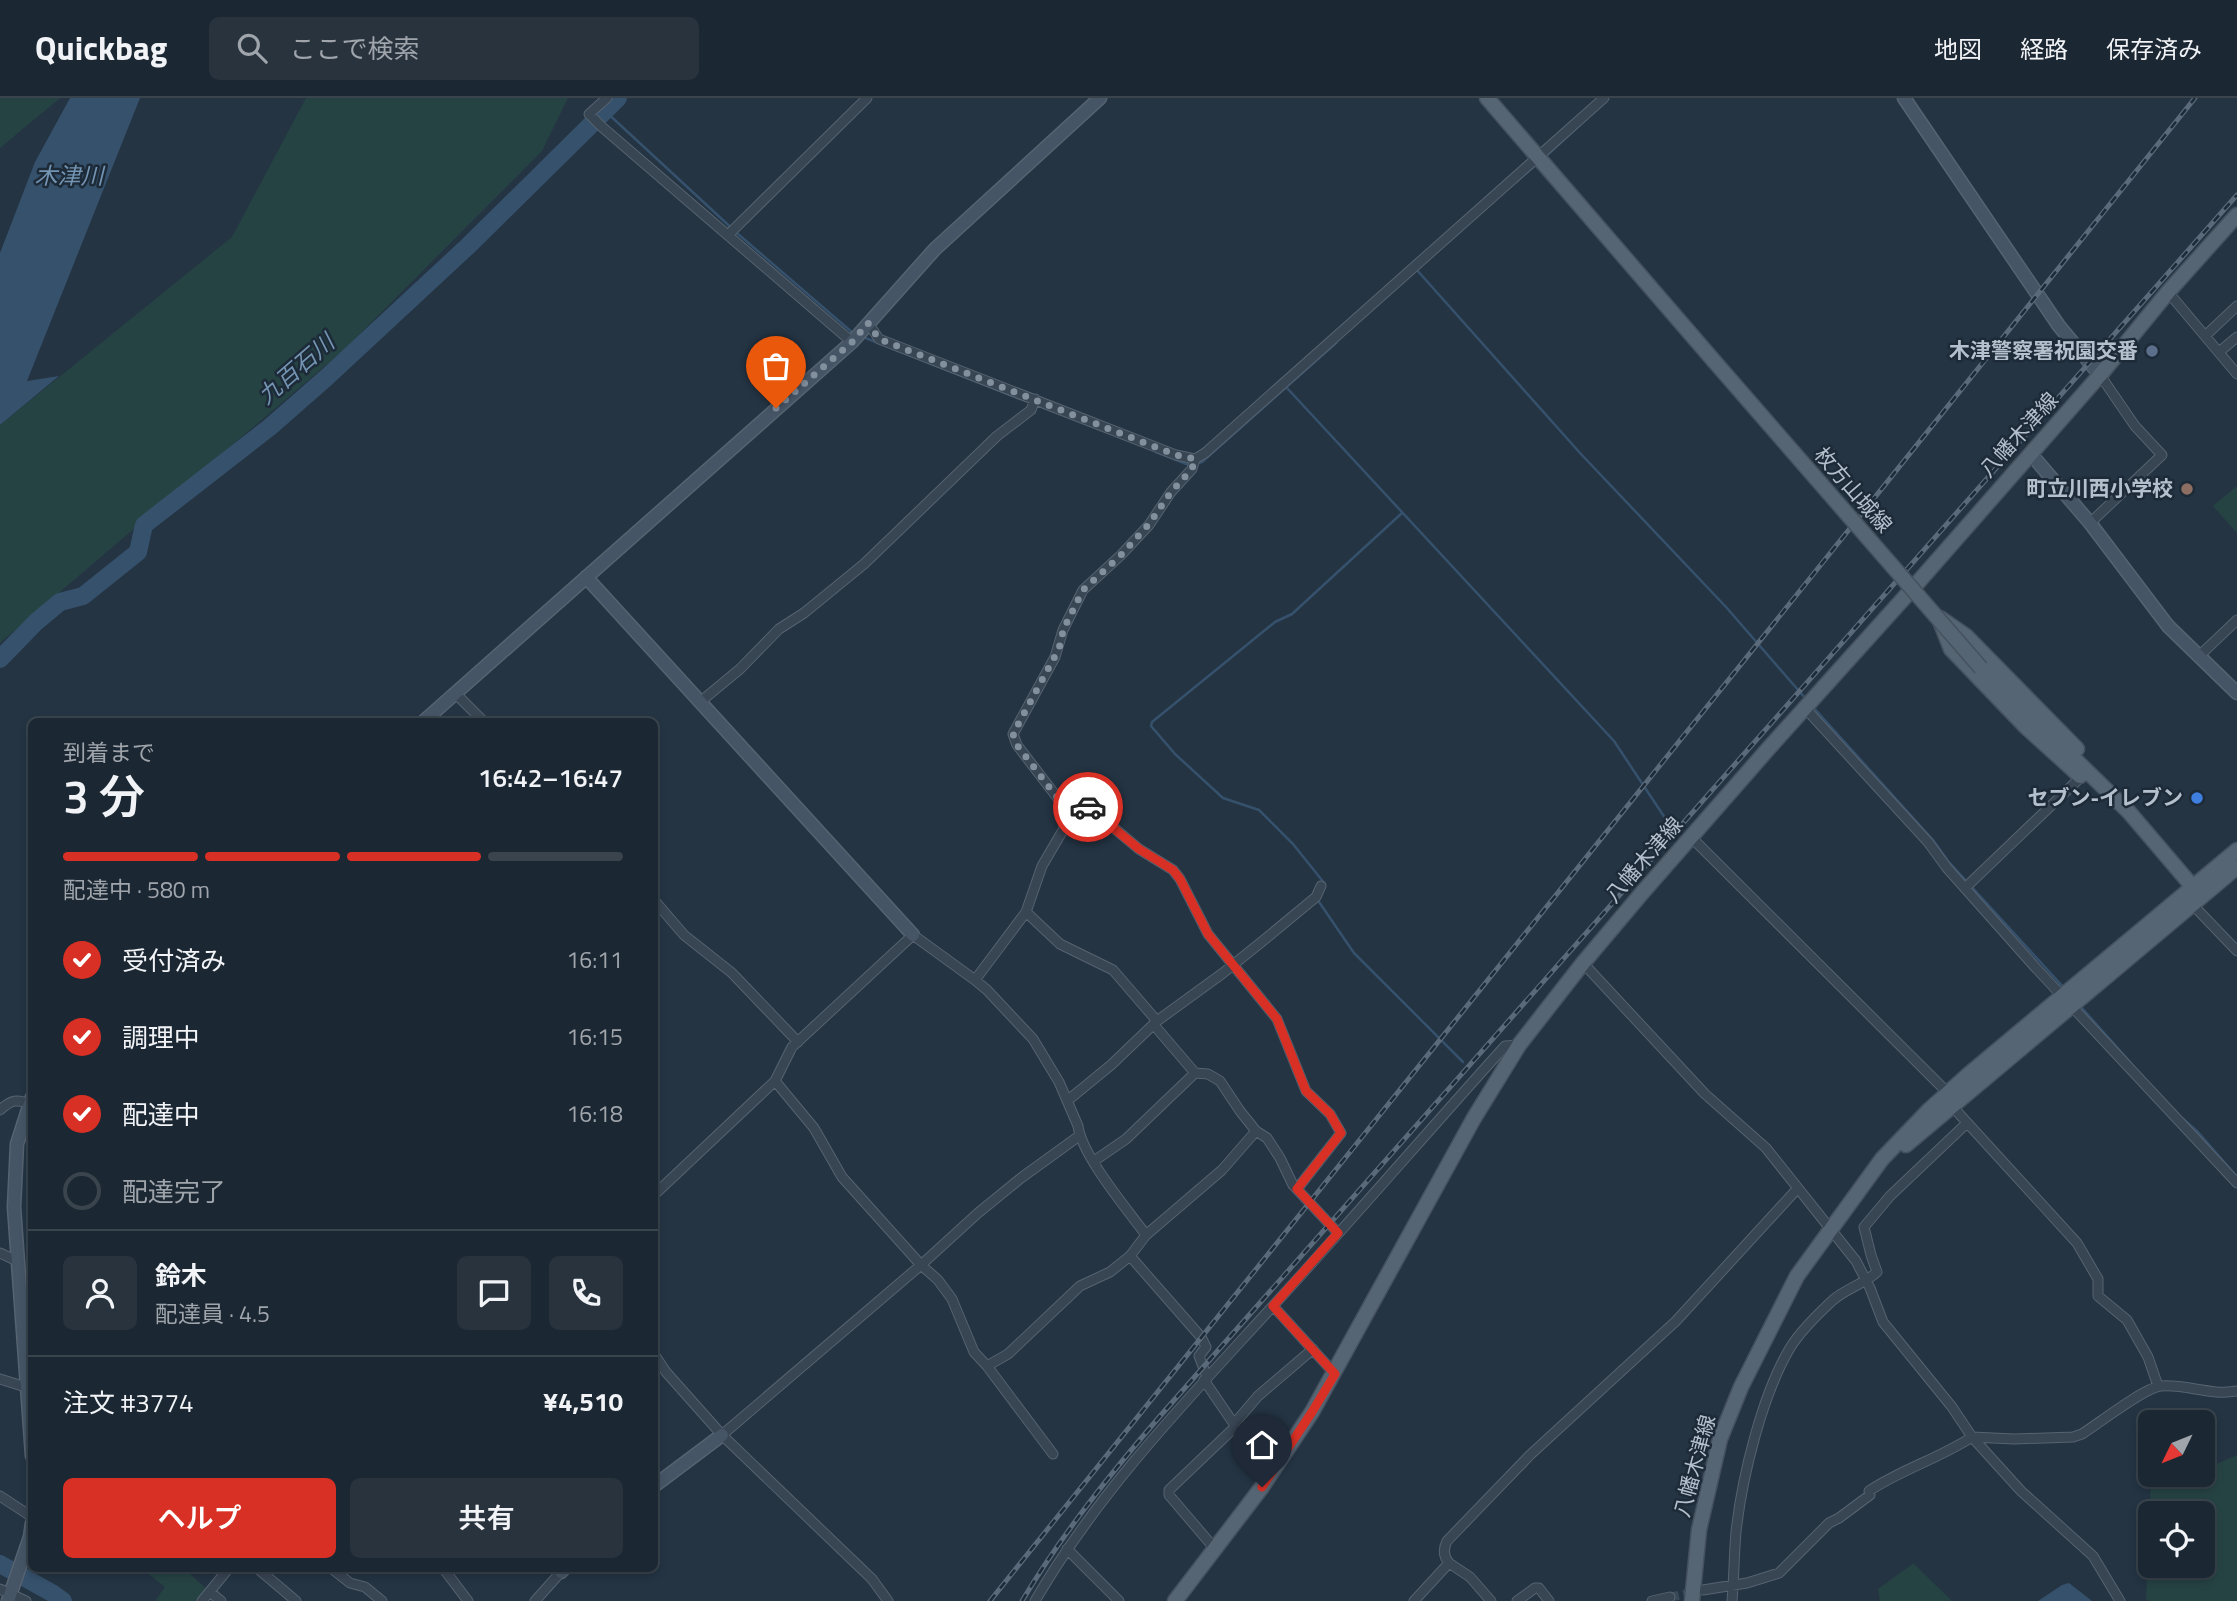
<!DOCTYPE html>
<html lang="ja">
<head>
<meta charset="utf-8">
<style>
  :root { --surface:#1b2732; --page:#28333e; --text:#f1f3f6; --muted:#a0a5ac; --line:#39444d; --accent:#d93025 }
  body { margin:0; font-family:"Titillium Web","Noto Sans JP",sans-serif; background:var(--page); color:var(--text); height:100vh; display:flex; flex-direction:column; font-size:26px; white-space:nowrap }
  * { box-sizing:border-box; margin:0 }
  p { font-size:23px; color:var(--muted) }
  .icon { flex:none; width:38px; height:38px; fill:none; stroke:currentColor; stroke-width:2; stroke-linecap:round; stroke-linejoin:round }
  .map { position:relative; flex:1; overflow:hidden }
  .side { position:absolute; left:28px; top:620px; width:630px; height:854px; display:flex; flex-direction:column; background:var(--surface); border-radius:10px; box-shadow:0 4px 10px #0003,0 0 0 2px var(--line) }
  .side>* { flex:none }
  .needle { width:46px; rotate:227deg }
  .fabs { position:absolute; left:2138px; top:1312px; display:grid; gap:14px }
  .fabs a { display:grid; place-items:center; width:77px; height:77px; border-radius:10px; background:var(--surface); box-shadow:0 4px 10px #0003,0 0 0 2px var(--line); font-size:35px }
  .pin { position:absolute; display:grid; place-items:center; width:60px; height:60px; color:#fff; margin:-72px -30px; border-radius:50% 50% 50% 0; rotate:-45deg; box-shadow:0 0 7px #0007 }
  .pin .icon { rotate:45deg }
  .courier { position:absolute; display:grid; place-items:center; width:70px; height:70px; margin:-35px; border:5px solid #d93025; border-radius:50%; background:#fff; color:#222; box-shadow:0 2px 9px #0007 }
  .summary em { font-style:normal; font-weight:600 }
  .summary div { display:flex; flex-direction:column-reverse }
  .summary { display:flex; align-items:center; justify-content:space-between; height:119px; padding:0 35px }
  h1 { font-size:46px; font-weight:600; line-height:52px }
  .bar { display:grid; grid-template-columns:repeat(4,1fr); gap:10px 7px; align-content:center; height:84px; padding:0 35px }
  .bar i { height:9px; border-radius:5px; background:var(--line) }
  .bar .active { background:var(--accent) }
  .bar p { grid-column:span 4 }
  .line { display:flex; align-items:center; gap:18px; padding:0 35px; border-top:2px solid var(--line) }
  .line div { flex:1 }
  .round { display:grid; place-items:center; flex:none; width:74px; height:74px; border-radius:10px; background:var(--page) }
  ol { padding:0 35px; list-style:none }
  li { display:flex; align-items:center; gap:21px; height:77px }
  li p { margin-inline-start:auto }
  li .icon { padding:7px; border-radius:50%; background:var(--accent); color:#fff; stroke-width:4 }
  li:last-child { color:var(--muted) }
  li i { width:38px; height:38px; border:4px solid var(--line); border-radius:50% }
  .primary-button { display:flex; gap:14px; margin-top:auto; padding:14px 35px }
  .primary-button a { flex:1; height:80px; border-radius:10px; background:var(--accent); color:#fff; font-size:28px; font-weight:600; line-height:80px; text-align:center }
  .primary-button a+a { background:var(--page); color:var(--text) }
  header { display:flex; align-items:center; gap:42px; box-sizing:border-box; height:98px; padding:0 35px; background:var(--surface); border-bottom:2px solid var(--line) }
  header strong { font-size:33px }
  nav { display:flex; gap:38px; margin-inline-start:auto; font-size:24px }
  .search { width:490px; height:63px; background:var(--page); display:flex; align-items:center; gap:18px; box-sizing:border-box; padding:0 24px; border-radius:10px; color:var(--muted); font-size:26px }
  .map>svg:first-child { display:block }
  .green { fill:#264344; fill-rule:evenodd }
  .water { fill:#36516c }
  .lines { fill:none; stroke-linecap:round; stroke-linejoin:round }
  .stream { stroke:#36516c; stroke-width:2.5 }
  .river { stroke:#36516c; stroke-width:18 }
  .street-tunnel { stroke:#3a4958; stroke-width:9; stroke-dasharray:9 4.5; stroke-linecap:butt }
  .street-casing { stroke:#566370; stroke-width:11 }
  .secondary-casing { stroke:#566370; stroke-width:15 }
  .primary-casing { stroke:#45515f; stroke-width:17 }
  .street { stroke:#384553; stroke-width:9 }
  .secondary { stroke:#465566; stroke-width:12 }
  .primary { stroke:#566573; stroke-width:14 }
  .rail-casing { stroke:#5a6a7a; stroke-width:5 }
  .rail { stroke:#1d2a38; stroke-width:2.5; stroke-dasharray:8; stroke-linecap:butt }
  .primary-bridge-casing { stroke:#45515f; stroke-width:17; stroke-linecap:butt }
  .primary-bridge { stroke:#566573; stroke-width:14 }
  .done { stroke:#828f9d; stroke-width:7; stroke-dasharray:0 12.6 }
  .route { stroke:#d93025; stroke-width:9 }
  .service-dot { fill:#5c6f8a; stroke:#1d2a38; stroke-width:2.5 }
  .education-dot { fill:#8d6e63; stroke:#1d2a38; stroke-width:2.5 }
  .shop-dot { fill:#3f7fe0; stroke:#1d2a38; stroke-width:2.5 }
  .labels { text-anchor:middle; stroke-width:5; stroke-linejoin:round; paint-order:stroke }
  .poi-label { font-size:21px; font-weight:bold; fill:#b5c0cd; stroke:#1d2a38; text-anchor:end }
  .street-label { font-size:21px; fill:#b5c0cd; stroke:#1d2a38 }
  .water-label { font-size:23px; font-style:italic; fill:#7394b2; stroke:#1d2a38 }
</style>
</head>
<body>
<header>
<strong>Quickbag</strong>
<div class="search"><svg class="icon" aria-label="search" viewBox="0 0 24 24"><circle cx="10" cy="10" r="6"/><path d="M15 15l6 6"/></svg>ここで検索</div>
<nav><a>地図</a><a>経路</a><a>保存済み</a></nav>
</header>
<div class="map">
<svg width="2237" height="1503" viewBox="0 0 2237 1503">
  <rect width="100%" height="100%" fill="#243443"/>
  <!-- green -->
  <path class="green" d="M0,0H60L0,50Z
    M306,0H568L542,53L346,250L0,545V327L232,139Z
    M2237,388V435L2213,408Z
    M2237,1357V1503H2148L2146,1500L2151,1383L2178,1377H2203V1372ZM2151,1416H2203V1468H2151Z
    M1914,1465V1466L1952,1503H1880L1878,1491Z
    M141,1470H196L191,1477L207,1491L197,1503H155L165,1489Z"/>
  <!-- water -->
  <path class="water" d="M70,0H140L27,283L59,278L0,327V155L35,64Z
    M2069,1485L2092,1503H2038L2062,1487Z"/>
  <g class="lines">
    <!-- stream -->
    <path class="stream" d="M604,12L738,136L854,236
      M1545,59L1581,26
      M1516,84L1537,66
      M1416,171L1580,355L1726,509L1806,601
      M863,239L1020,301
      M1287,290L1614,643L1669,726
      M1156,354L1189,367
      M1195,366L1202,364L1336,245
      M1813,609L1933,742L1948,763L2065,891
      M1323,789L1325,786L1293,746L1259,712L1223,700L1175,656L1151,628L1152,624L1275,524L1292,516L1402,415
      M1317,801L1354,855L1463,964
      M2081,909L2130,964
      M2182,1020L2198,1034L2237,1079"/>
    <!-- river -->
    <path class="river" d="M0,561L36,524L60,504L83,498L138,454L144,427L270,329L327,279L468,148L618,0
      M0,1466L52,1495L63,1503"/>
    <!-- street-tunnel -->
    <path class="street-tunnel" d="M1670,1499L1696,1494"/>
    <!-- street casing -->
    <g class="street-casing">
      <path id="street" d="M607,0L589,16L602,29L852,244
        M728,137L867,0
        M2168,194L2237,276
        M868,225L879,241L1176,357L1195,361
        M2205,238L2237,208
        M2219,254L2237,239
        M2090,425L2162,357L2135,328L2100,277
        M2198,559L2237,522
        M455,595L483,623
        M700,604L740,571L779,531L804,515L864,466L997,338L1031,312L1035,301
        M1805,610L1928,744L1947,770L2035,869L2237,1085
        M1073,715L1082,709H1089L1139,751L1173,772L1180,781L1208,836L1277,921L1306,993L1330,1016L1341,1035L1297,1091
        M1692,740L1948,995
        M1965,790L2081,679
        M654,802L684,837L732,875L798,944
        M2190,804L2237,853
        M1026,814L1060,846L1113,872L1157,923
        M1583,865L1705,996L1766,1050L1856,1163L1870,1190L1883,1224L1952,1309L1972,1339C1938,1361 1902,1371 1869,1393L1870,1397L1839,1420L1829,1425L1779,1475L1747,1485L1703,1492
        M975,882L987,892L1033,941L1059,984L1078,1028C1082,1058 1127,1111 1146,1137L1130,1158L1201,1239L1206,1249L1199,1258L1207,1279
        M775,983L814,1030L842,1079L921,1167L938,1182L952,1201L974,1254L987,1268L1008,1256L1080,1188L1110,1174L1130,1158
        M1067,1003L1111,967L1157,923L1223,875L1270,837L1316,799L1321,788
        M1951,1007L2077,1145L2098,1181V1198L2127,1222L2148,1259L2158,1288
        M0,1012C11,1002 17,1000 32,1007
        M1256,1033L1267,1040L1280,1060L1293,1087L1338,1135
        M1094,1063L1126,1041L1195,975
        M654,1097L775,983L792,949L913,837L975,882L1026,814L1042,768L1073,715L1063,707L1017,647L1013,636L1055,559L1063,532L1083,492L1121,457L1149,427L1171,394L1192,371L1195,361L1205,355L1604,0
        M1146,1137L1222,1072L1256,1033L1240,1013L1220,983L1208,976L1195,975L1154,927
        M0,1155L17,1163
        M1273,1208L1335,1276
        M654,1256L666,1274L722,1337
        M987,1268L1053,1356
        M0,1281L32,1291
        M1204,1282L1234,1326V1330L1169,1392V1397L1215,1451
        M1234,1326L1258,1298L1313,1251
        M1972,1339L2014,1341L2073,1339L2082,1336C2098,1326 2145,1289 2161,1288C2187,1286 2211,1298 2237,1293
        M1972,1339L2021,1393L2093,1458L2120,1503
        M0,1398L32,1419
        M1067,1451L1119,1503
        M1449,1465L1470,1479L1491,1503
        M257,1470L296,1503
        M331,1470L350,1485L365,1489L382,1503
        M443,1470L468,1503
        M0,1491L26,1503
        M210,1494L221,1503
        M202,1503L229,1470
        M535,1503L561,1474L555,1470
        M888,1503L872,1481L722,1337L921,1167L978,1115L1021,1080L1079,1038
        M1035,1503C1101,1389 1194,1295 1282,1198C1357,1116 1430,1031 1505,948L1519,947
        M1414,1503L1449,1465C1443,1458 1443,1451 1447,1443L1530,1357L1676,1223L1798,1090
        M1517,1503L1535,1490H1539L1549,1503
        M1652,1503L1670,1499
        M1732,1503C1734,1480 1734,1457 1736,1434C1742,1379 1762,1297 1790,1250C1799,1235 1820,1214 1833,1202C1847,1190 1864,1186 1877,1174L1871,1157L1864,1129L1890,1098L1967,1025"/>
    </g>
    <!-- secondary casing -->
    <g class="secondary-casing">
      <path id="secondary" d="M1904,0L2059,228L2100,277
        M2031,356L2090,425L2168,528L2237,595
        M586,479L913,837
        M424,623L852,244L935,151L1100,0
        M32,999L17,1046L14,1109L32,1358
        M654,1388L722,1337
        M561,1474L565,1470
        M8,1503L30,1439L32,1425"/>
    </g>
    <!-- primary casing -->
    <g class="primary-casing">
      <path id="primary" d="M1487,0L1714,263
        M1940,520L1966,538L2077,651
        M1940,523L1951,551L2026,629L2080,678
        M1981,570L2129,714L2198,795
        M1906,1047L2237,769
        M1175,1503L1262,1389L1312,1314L1474,1020L1519,947L1583,865L1642,795L1768,651L1913,490L2100,277L2168,194L2237,117
        M1692,1503L1699,1432L1720,1341L1741,1289L1797,1178L1882,1061L1929,1012L1969,976L2237,752"/>
    </g>
    <!-- street -->
    <use href="#street" class="street"/>
    <!-- secondary -->
    <use href="#secondary" class="secondary"/>
    <!-- primary -->
    <use href="#primary" class="primary"/>
    <!-- rail casing -->
    <g class="rail-casing">
      <path id="rail" d="M990,1503L2195,0
        M1022,1503C1062,1436 1110,1376 1161,1317L2237,97"/>
    </g>
    <!-- rail -->
    <use href="#rail" class="rail"/>
    <!-- primary-bridge casing -->
    <g class="primary-bridge-casing">
      <path id="primary-bridge" d="M1714,263L1981,570"/>
    </g>
    <!-- primary-bridge -->
    <use href="#primary-bridge" class="primary-bridge"/>
  </g>
  <g class="lines">
    <!-- done -->
    <path class="done" d="M776,310L852,244L868,225L879,241L1176,357L1195,361L1192,371L1171,394L1149,426L1121,457L1083,492L1063,532L1061,545L1055,558L1013,636L1017,647L1063,707L1073,715L1082,709H1088"/>
    <!-- route -->
    <path class="route" d="M1088,709L1139,751L1173,772L1180,781L1208,836L1277,921L1306,993L1330,1016L1341,1035L1297,1091L1338,1135L1273,1208L1335,1276L1312,1314L1262,1389"/>
  </g>
  <!-- markers -->
  <circle class="service-dot" cx="2152" cy="253" r="7"/>
  <circle class="education-dot" cx="2187" cy="391" r="7"/>
  <circle class="shop-dot" cx="2197" cy="700" r="7"/>
  <g class="labels">
    <!-- poi labels -->
    <g class="poi-label">
      <text x="2138" y="260">木津警察署祝園交番</text>
      <text x="2173" y="398">町立川西小学校</text>
      <text x="2183" y="707">セブン-イレブン</text>
    </g>
    <!-- street labels -->
    <g class="street-label">
      <text transform="translate(2019 337) rotate(-48)" y="7">八幡木津線</text>
      <text transform="translate(1853 392) rotate(49)" y="7">枚方山城線</text>
      <text transform="translate(1644 762) rotate(-49)" y="7">八幡木津線</text>
      <text transform="translate(1695 1368) rotate(-75)" y="7">八幡木津線</text>
    </g>
    <!-- water labels -->
    <g class="water-label">
      <text x="69" y="86">木津川</text>
      <text transform="translate(296 271) rotate(-41)" y="8">九百石川</text>
    </g>
  </g>
</svg>
<div class="fabs">
<a><svg class="needle" viewBox="-14 -14 28 28"><path d="M0-13l5 13h-10z" fill="#e53935"/><path d="M0 13l5-13h-10z" fill="#a0a5ac"/></svg></a>
<a><svg class="icon" aria-label="locate" viewBox="0 0 24 24"><circle cx="12" cy="12" r="6"/><path d="M12 2v4M12 18v4M2 12h4M18 12h4"/></svg></a>
</div>
<div class="pin" style="left:776px;top:310px;background:#ea580c"><svg class="icon" aria-label="bag" viewBox="0 0 24 24"><path d="M5 8h14l-1 12H6zM9 8a3 3 0 0 1 6 0"/></svg></div>
<div class="pin" style="left:1262px;top:1389px;background:#1f2937"><svg class="icon" aria-label="home" viewBox="0 0 24 24"><path d="M3 11l9-7 9 7M6 9v11h12V9"/></svg></div>
<div class="courier" style="left:1088px;top:709px"><svg class="icon" aria-label="car" viewBox="0 0 24 24"><path d="M5 17H2v-5l4-1 3-4h7l3 4 3 1v5h-3M9 17h6M6 11h13"/><circle cx="7" cy="17" r="2"/><circle cx="17" cy="17" r="2"/></svg></div>
<section class="side">
<div class="summary"><div><h1>3 分</h1><p>到着まで</p></div><em>16:42–16:47</em></div>
<div class="bar"><i class="active"></i><i class="active"></i><i class="active"></i><i></i><p>配達中 · 580 m</p></div>
<ol>
<li><svg class="icon" aria-label="check" viewBox="0 0 24 24"><path d="M5 12l5 5 9-10"/></svg>受付済み<p>16:11</p></li>
<li><svg class="icon" aria-label="check" viewBox="0 0 24 24"><path d="M5 12l5 5 9-10"/></svg>調理中<p>16:15</p></li>
<li><svg class="icon" aria-label="check" viewBox="0 0 24 24"><path d="M5 12l5 5 9-10"/></svg>配達中<p>16:18</p></li>
<li><i></i>配達完了</li>
</ol>
<div class="line" style="height:126px"><a class="round"><svg class="icon" aria-label="person" viewBox="0 0 24 24"><circle cx="12" cy="8" r="4"/><path d="M4 21q1-7 8-7t8 7"/></svg></a><div><b>鈴木</b><p>配達員 · 4.5</p></div><a class="round"><svg class="icon" aria-label="chat" viewBox="0 0 24 24"><path d="M4 5h16v11H9l-5 4z"/></svg></a><a class="round"><svg class="icon" aria-label="phone" viewBox="0 0 24 24"><path d="M5 4h4l2 5-3 2q2 4 5 5l2-3 5 2v4C11 20 4 13 5 4z"/></svg></a></div>
<div class="line" style="height:91px"><div>注文 #3774</div><b>¥4,510</b></div>
<div class="primary-button"><a>ヘルプ</a><a>共有</a></div>
</section>
</div>
</body>
</html>
